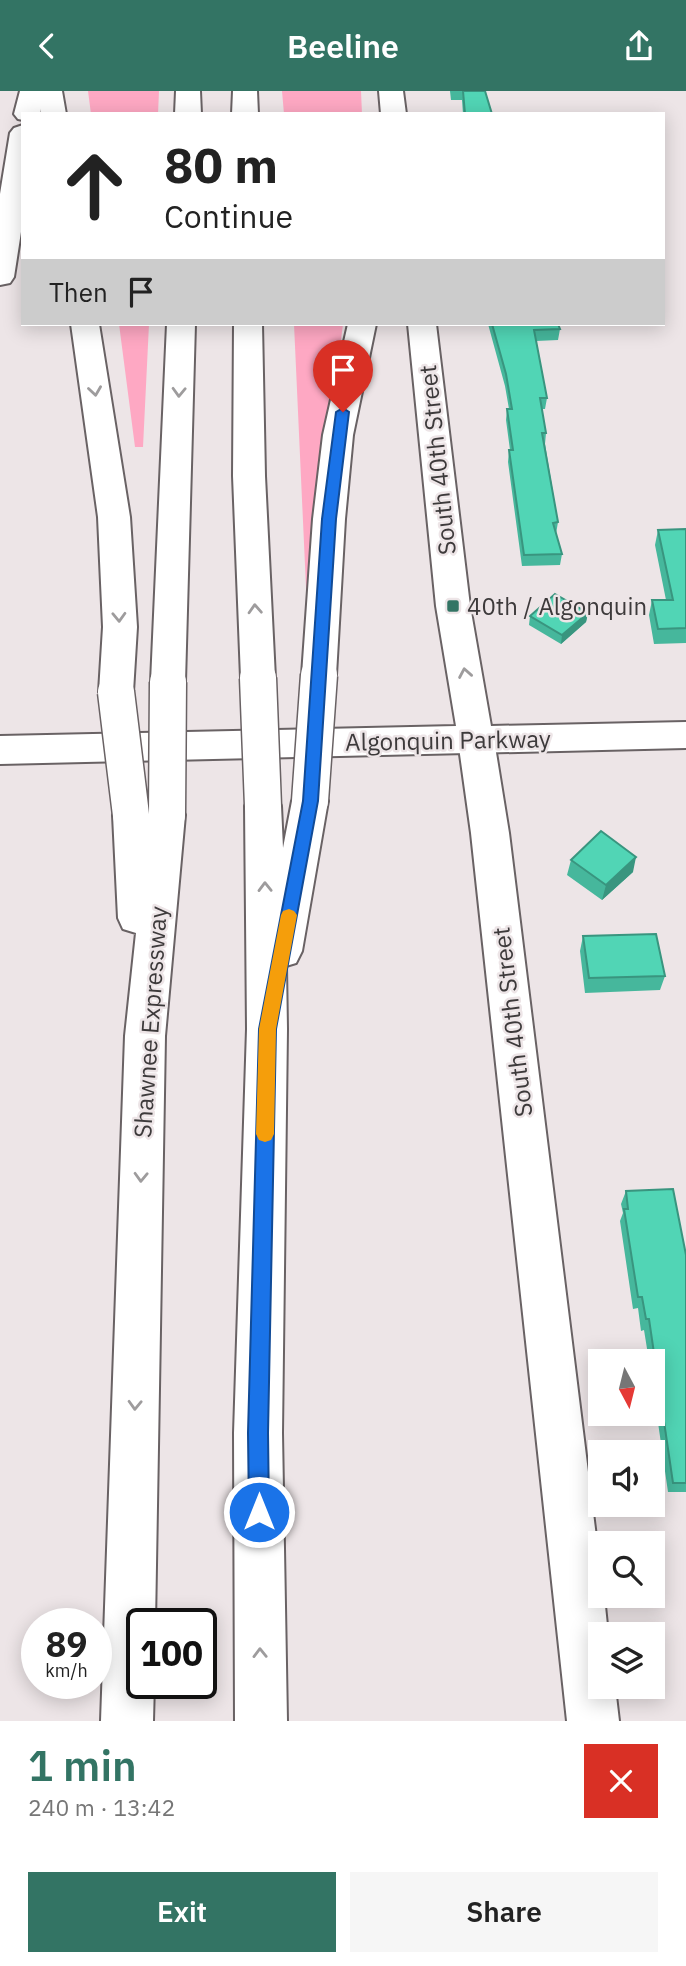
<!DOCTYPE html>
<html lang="en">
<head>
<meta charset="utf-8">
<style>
	:root { --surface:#fff; --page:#f6f6f6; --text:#222; --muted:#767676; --accent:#337464 }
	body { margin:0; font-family:"IBM Plex Sans",sans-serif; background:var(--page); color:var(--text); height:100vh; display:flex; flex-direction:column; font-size:26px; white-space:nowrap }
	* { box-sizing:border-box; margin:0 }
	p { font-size:23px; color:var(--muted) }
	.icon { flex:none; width:38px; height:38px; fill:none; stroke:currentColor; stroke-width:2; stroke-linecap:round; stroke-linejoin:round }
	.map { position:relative; height:1630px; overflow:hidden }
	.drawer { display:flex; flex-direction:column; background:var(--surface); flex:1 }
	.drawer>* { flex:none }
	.hud { position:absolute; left:21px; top:21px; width:644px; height:214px; border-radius:0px; box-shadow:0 4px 18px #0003; background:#fff; color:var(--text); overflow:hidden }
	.needle { width:46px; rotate:173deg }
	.controls { position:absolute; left:588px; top:1258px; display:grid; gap:14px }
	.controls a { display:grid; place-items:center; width:77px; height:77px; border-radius:0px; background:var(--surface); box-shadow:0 4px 18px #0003; font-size:35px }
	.speed { position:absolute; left:21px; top:1517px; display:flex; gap:14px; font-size:35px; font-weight:700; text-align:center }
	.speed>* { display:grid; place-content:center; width:91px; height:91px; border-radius:50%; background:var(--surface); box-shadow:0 4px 18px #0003; line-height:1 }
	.speed small { font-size:18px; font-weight:400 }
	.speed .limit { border:4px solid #111; border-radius:10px; background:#fff; color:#111 }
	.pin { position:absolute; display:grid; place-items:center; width:60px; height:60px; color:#fff; margin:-72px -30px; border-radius:50% 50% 50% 0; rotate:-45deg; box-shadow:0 0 7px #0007 }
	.pin .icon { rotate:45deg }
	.me { position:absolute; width:77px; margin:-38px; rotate:0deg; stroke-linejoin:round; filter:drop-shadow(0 0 5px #0008) }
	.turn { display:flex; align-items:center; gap:24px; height:147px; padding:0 28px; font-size:32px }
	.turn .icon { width:91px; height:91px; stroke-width:2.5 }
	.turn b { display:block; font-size:49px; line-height:60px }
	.then { display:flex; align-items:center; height:66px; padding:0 28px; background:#0003; gap:14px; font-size:26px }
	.round { display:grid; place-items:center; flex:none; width:74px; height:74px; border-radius:0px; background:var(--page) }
	.headline { display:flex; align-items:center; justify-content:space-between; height:119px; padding:0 28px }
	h1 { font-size:42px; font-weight:600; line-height:52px; color:var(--accent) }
	.action { display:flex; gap:14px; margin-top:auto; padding:14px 28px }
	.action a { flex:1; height:80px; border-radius:0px; background:var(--accent); color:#fff; font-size:28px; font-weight:600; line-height:80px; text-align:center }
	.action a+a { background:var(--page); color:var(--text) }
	header { display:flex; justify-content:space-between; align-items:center; height:91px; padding:0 28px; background:var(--accent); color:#fff; font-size:32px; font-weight:600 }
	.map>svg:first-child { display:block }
	.green { fill:#fea8c3 }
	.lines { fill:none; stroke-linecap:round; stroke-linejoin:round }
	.street-casing { stroke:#696264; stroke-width:4 }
	.secondary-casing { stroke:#696264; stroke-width:4 }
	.highway-casing { stroke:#696264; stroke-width:4 }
	.street { fill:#fff; fill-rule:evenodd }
	.secondary { fill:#fff; fill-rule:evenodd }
	.highway { fill:#fff; fill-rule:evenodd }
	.highway-bridge-casing { stroke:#696264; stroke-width:39; stroke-linecap:butt }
	.highway-bridge { stroke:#fff; stroke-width:36 }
	.wall { fill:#46b79c }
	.shaded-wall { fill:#39957f }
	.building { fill:#51d5b5; stroke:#39957f; stroke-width:2 }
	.oneway { stroke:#9e9c9d }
	.route { fill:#1a73e8; stroke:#114b97; stroke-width:2 }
	.slow { fill:#f59e0b }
	.poi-dot { fill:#337464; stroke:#ede5e7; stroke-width:2.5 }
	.labels { text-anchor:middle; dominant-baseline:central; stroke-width:5; stroke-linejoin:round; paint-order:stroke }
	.street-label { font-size:24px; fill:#3d3a3b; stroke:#ede5e7 }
	.poi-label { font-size:24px; fill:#3d3a3b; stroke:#ede5e7; text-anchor:start }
</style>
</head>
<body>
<header><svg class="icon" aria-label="back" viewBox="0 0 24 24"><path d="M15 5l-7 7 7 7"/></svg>Beeline<svg class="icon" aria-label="share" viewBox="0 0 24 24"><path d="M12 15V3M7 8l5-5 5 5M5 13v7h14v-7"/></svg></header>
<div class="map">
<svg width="686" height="1630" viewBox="0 0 686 1630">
	<rect width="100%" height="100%" fill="#ede5e7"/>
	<!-- green -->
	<path class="green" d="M88,0H159L158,23H91Z
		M282,0H361L362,23H284Z
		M119,233H149L143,356H135Z
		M294,233H343L307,518Z"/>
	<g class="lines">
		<!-- street casing -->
		<g class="street-casing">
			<path id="street" d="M476,635L489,639L494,649L509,742L600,1478V1505H604L608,1544H600V1596H615L619,1630H567L471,742L458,649L463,639Z"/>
		</g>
		<!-- secondary casing -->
		<g class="secondary-casing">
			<path id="secondary" d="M20,0H44L40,23H23V29L18,28L14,23Z
				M379,0H403L406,23H381Z
				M23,34V128L14,186L10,192L0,194V103L10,42L14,37Z
				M408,233H436L470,515L491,635L686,631V657L0,673V645L456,635L436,515Z"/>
		</g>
		<!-- highway casing -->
		<g class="highway-casing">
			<path id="highway" d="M38,0H62L66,23H41Z
				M176,0H200L201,23H175Z
				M233,0H257L258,23H232Z
				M71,233H99L130,426L137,536L133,601L128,610L116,614L104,610L99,601L103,536L98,426Z
				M167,233H195L185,591L180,600L168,604L156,600L151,591Z
				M234,233H262L265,385L275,587L270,596L258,600L246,596L241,587L233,385Z
				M348,233H376L353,344L345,428L336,584L331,593L319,597L307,593L302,584L313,428L323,344Z
				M310,696L323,700L328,710L302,860L296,872L286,875L287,938L282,1342L287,1630H235L234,1342L247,938L245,715L250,705L263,701L276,705L281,715L283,757L292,710L297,700Z
				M131,709L144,714L149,723L154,714L167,709L180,714L185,724L165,945L155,1533H142V1592H154L153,1630H101L125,945L136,842L123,838L118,827L113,724L118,714Z"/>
		</g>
		<!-- street -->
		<use href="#street" class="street"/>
		<!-- secondary -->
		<use href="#secondary" class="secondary"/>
		<!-- highway -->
		<use href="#highway" class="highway"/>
		<!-- highway-bridge casing -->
		<g class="highway-bridge-casing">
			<path id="highway-bridge" d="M258,587L263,715
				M116,601L131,724
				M310,710L319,584
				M167,724L168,591"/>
		</g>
		<!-- highway-bridge -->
		<use href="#highway-bridge" class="highway-bridge"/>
	</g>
	<!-- wall -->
	<path class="wall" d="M450,0H485L492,23H463L462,9H451Z
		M488,233H558L560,238L558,249L536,250L547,307L545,318H542L546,342L545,353L558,431L556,443L562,463L560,474L522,475L508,371L509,359H510L506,329L507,318H509L505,295Z
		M686,438V552L654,553L649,524L652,509H666L655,454L658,439Z
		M588,522L586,531L561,553L529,534L530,525Z
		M571,769L633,781L602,809L567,784Z
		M583,845L665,885L660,899L585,902L580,860Z
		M626,1100L686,1164V1401H668L653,1297V1270H649L644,1239L641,1240L638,1217L633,1218L620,1130L623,1122L621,1113Z"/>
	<!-- shaded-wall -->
	<path class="shaded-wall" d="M588,522L586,531L561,553L562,544Z
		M636,766L633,781L602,809L606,794Z"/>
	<!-- building -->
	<path class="building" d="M463,0H485L492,23H465Z
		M492,233H558L560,238L534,239L547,307H540L546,342H542L558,431L553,432L562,463L524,464L509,359H513L507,318H512L506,283Z
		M686,438V537L658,538L652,509H673L658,439Z
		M555,503L588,522L562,544L530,525Z
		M601,740L636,766L606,794L571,769Z
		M656,843L665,885L589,887L583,845Z
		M673,1098L686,1164V1392H673L649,1228H646L642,1206H638L624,1118H628L626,1100Z"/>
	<!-- one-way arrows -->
	<defs><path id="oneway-chevron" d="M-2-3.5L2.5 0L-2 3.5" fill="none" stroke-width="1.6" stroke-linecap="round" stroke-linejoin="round" transform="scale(1.75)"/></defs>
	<g class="oneway">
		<use href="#oneway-chevron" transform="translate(95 300) rotate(82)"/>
		<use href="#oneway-chevron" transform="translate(179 301) rotate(92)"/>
		<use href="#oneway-chevron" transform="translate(255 518) rotate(-93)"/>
		<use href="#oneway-chevron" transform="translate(119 526) rotate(88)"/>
		<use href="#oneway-chevron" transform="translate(465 582) rotate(-100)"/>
		<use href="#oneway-chevron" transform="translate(265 796) rotate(-91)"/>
		<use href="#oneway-chevron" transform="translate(141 1086) rotate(92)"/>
		<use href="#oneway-chevron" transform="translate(135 1314) rotate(92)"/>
		<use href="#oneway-chevron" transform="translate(260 1562) rotate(-91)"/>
	</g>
	<!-- route -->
	<path class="route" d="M343,317L349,321L336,428L318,710L276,938L268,1342L269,1421L266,1428L259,1431L252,1428L249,1421L248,1342L259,938L303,710L322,428L336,321Z"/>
	<!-- slow -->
	<path class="slow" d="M289,818L294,820L297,824L276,938L274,1043L271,1049L265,1051L259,1049L256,1043L259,938L281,824L283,820Z"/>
	<!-- markers -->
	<rect class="poi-dot" x="446" y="508" width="14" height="14" rx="3.5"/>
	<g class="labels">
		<!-- street labels -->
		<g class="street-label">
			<text transform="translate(437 369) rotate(-96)">South 40th Street</text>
			<text transform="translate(448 649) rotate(-1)">Algonquin Parkway</text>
			<text transform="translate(150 931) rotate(-86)">Shawnee Expressway</text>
			<text transform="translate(512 931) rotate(-97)">South 40th Street</text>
		</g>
		<!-- poi labels -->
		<g class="poi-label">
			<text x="467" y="515">40th / Algonquin</text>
		</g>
	</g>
</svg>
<div class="controls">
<a><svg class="needle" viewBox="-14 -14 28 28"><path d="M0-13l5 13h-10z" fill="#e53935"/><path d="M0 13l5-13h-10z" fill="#767676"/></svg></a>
<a><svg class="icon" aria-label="sound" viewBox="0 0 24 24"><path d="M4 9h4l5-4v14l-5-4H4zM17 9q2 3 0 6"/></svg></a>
<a><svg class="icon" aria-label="search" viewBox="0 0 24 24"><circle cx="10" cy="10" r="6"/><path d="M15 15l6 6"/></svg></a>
<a><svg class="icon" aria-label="layers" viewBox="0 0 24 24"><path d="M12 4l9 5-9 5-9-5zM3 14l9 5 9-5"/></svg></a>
</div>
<div class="speed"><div>89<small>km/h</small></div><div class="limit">100</div></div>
<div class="pin" style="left:343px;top:321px;background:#d93025"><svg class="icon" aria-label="arrive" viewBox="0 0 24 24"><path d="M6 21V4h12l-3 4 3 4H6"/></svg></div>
<svg class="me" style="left:259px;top:1421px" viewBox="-20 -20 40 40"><circle r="17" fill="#1a73e8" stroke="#fff" stroke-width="3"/><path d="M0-11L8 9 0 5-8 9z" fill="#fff"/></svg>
<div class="hud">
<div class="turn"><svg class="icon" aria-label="ahead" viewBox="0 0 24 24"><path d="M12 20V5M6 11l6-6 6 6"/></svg><div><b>80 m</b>Continue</div></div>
<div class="then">Then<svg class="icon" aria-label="arrive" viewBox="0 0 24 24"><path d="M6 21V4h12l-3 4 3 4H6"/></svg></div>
</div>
</div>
<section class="drawer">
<div class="headline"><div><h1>1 min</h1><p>240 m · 13:42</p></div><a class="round" style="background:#d93025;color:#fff"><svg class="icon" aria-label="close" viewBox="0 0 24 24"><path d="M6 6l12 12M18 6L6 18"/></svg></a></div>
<div class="action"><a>Exit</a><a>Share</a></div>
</section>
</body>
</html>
